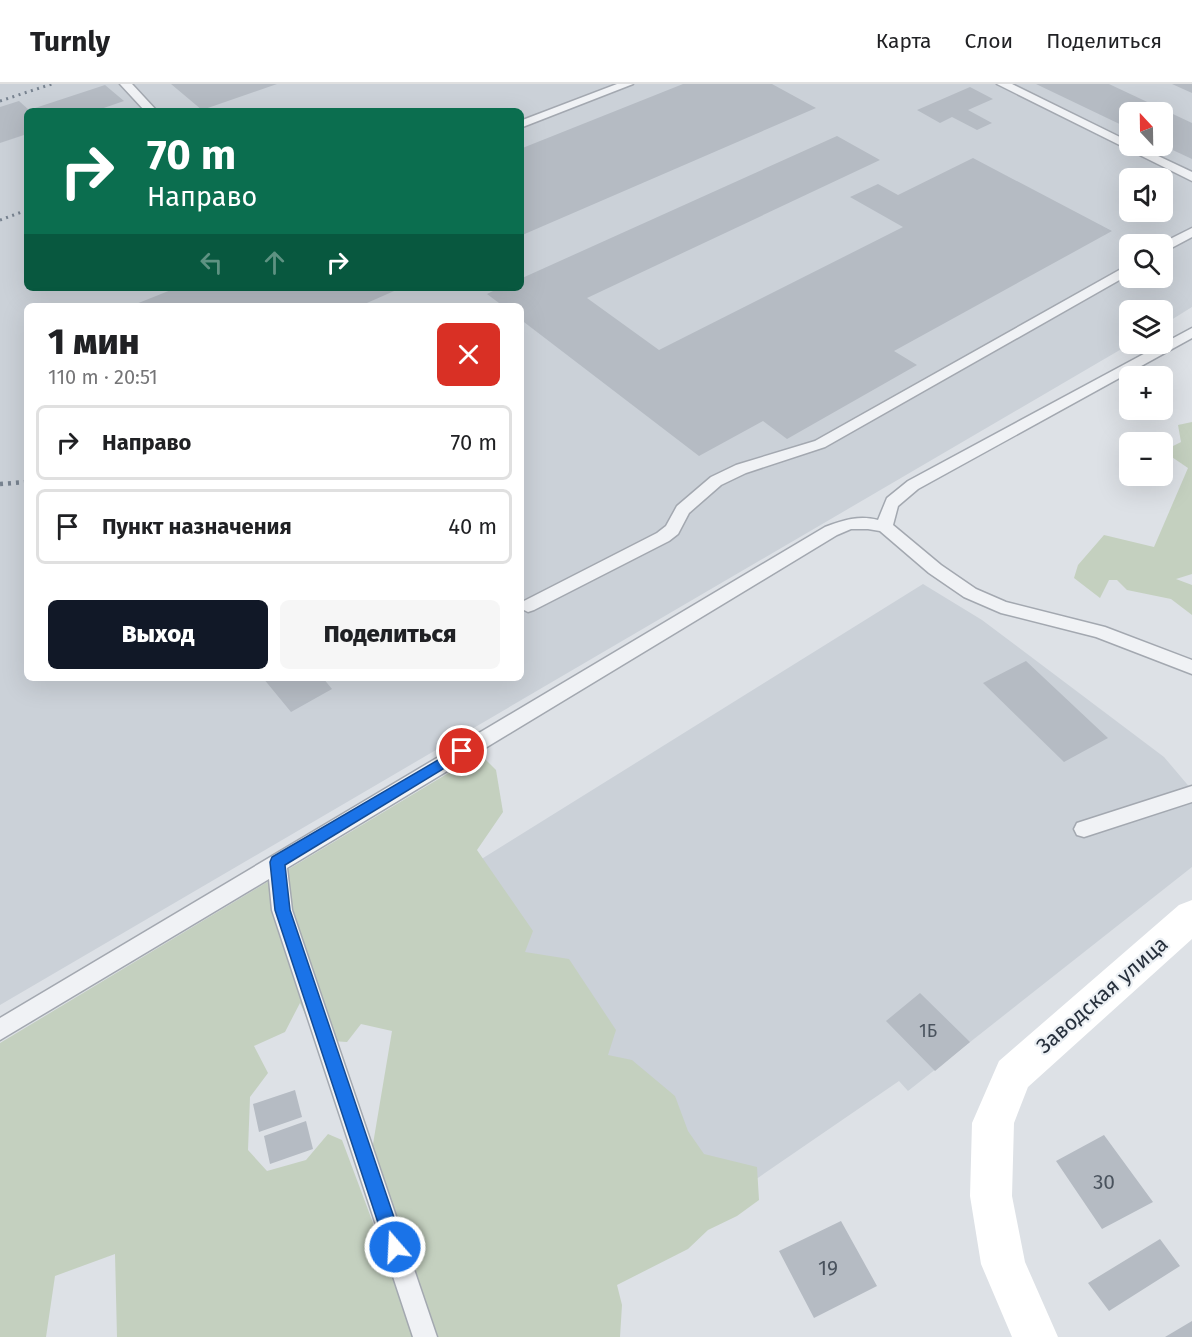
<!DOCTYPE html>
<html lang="ru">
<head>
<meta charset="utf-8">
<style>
	:root { --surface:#fff; --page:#f6f6f6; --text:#202124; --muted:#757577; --line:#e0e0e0; --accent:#111827 }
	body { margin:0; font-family:"Fira Sans",sans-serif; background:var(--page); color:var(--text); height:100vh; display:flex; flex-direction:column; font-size:22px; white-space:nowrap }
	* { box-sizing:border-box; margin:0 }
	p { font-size:20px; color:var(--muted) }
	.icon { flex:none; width:33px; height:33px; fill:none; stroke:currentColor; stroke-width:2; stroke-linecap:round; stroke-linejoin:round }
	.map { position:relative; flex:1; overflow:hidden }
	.side { position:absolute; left:24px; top:219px; width:500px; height:378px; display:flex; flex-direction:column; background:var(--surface); border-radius:9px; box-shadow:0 6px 24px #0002 }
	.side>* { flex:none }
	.guide { position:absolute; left:24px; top:24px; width:500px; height:183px; border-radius:9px; box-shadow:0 6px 24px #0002; background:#0b6e4f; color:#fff; overflow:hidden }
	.needle { width:39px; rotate:338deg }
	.fabs { position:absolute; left:1119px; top:18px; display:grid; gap:12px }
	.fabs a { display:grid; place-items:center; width:54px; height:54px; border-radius:9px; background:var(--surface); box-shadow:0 6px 24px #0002; font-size:30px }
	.pin { position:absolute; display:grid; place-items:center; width:51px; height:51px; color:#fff; margin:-26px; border:3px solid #fff; border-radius:50%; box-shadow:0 2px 6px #0007 }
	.me { position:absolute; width:66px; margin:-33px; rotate:341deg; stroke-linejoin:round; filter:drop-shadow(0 0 4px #0008) }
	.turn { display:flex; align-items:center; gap:21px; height:126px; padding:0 24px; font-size:27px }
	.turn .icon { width:78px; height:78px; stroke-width:2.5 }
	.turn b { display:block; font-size:42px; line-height:51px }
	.lanes { display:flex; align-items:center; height:57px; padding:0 24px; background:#0003; justify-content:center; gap:30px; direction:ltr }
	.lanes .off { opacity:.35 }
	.round { display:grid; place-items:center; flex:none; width:63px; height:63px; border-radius:9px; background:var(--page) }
	.overview { display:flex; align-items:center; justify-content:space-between; height:102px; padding:0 24px }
	h1 { font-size:36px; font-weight:800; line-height:45px }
	.primary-button { display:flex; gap:12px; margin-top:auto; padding:12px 24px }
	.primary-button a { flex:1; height:69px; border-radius:9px; background:var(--accent); color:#fff; font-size:24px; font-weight:800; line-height:69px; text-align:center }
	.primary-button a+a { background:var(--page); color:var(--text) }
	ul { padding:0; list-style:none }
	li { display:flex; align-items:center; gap:18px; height:75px; margin:0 12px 9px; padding:0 12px; border:3px solid var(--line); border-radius:9px }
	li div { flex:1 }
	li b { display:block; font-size:22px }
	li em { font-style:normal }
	header { display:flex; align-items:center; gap:36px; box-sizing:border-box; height:84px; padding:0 30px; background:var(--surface); border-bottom:2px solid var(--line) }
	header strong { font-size:28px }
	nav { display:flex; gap:33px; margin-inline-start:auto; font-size:21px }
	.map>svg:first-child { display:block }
	.built { fill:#cbd1d8; fill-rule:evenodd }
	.green { fill:#c4d0bf; fill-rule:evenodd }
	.building { fill:#b5bbc3 }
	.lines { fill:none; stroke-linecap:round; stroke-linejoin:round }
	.lane-casing { stroke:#a3a8b0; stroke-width:3 }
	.lane { fill:#f0f2f5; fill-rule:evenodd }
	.secondary { fill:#fff; fill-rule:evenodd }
	.rail-far1 { stroke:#77828f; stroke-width:3; stroke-dasharray:2 4.5; stroke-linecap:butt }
	.rail { stroke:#77828f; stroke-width:4.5; stroke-dasharray:3 5; stroke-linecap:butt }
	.route { fill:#1a73e8; stroke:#114b97; stroke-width:1.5 }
	.labels { text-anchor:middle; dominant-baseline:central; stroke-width:4.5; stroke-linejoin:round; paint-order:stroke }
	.number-label { font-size:18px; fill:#4a535e }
	.street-label { font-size:21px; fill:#27303c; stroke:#ecf0f4 }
	.near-number-label { font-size:21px; fill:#4a535e }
</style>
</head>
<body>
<header>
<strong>Turnly</strong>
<nav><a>Карта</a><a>Слои</a><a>Поделиться</a></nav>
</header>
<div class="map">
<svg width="1192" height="1253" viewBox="0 0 1192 1253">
	<rect width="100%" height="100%" fill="#dde1e6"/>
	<!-- built -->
	<path class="built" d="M0,0H1192V223L1163,241L1162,226H1130V260L0,921ZM27,27H520V204H27ZM1130,28H1162V62H1130ZM1130,94H1162V128H1130ZM1130,160H1162V194H1130ZM27,222H520V594H27Z
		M923,500L982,536L1164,673L1192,706V783L908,1007L899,997L593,1207L419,814Z"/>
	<!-- green -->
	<path class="green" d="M1192,338V490L1176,495L1192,501V531L1171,515L1127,506L1117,496H1109L1100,514L1074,494L1078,481L1104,451L1154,463L1188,384L1163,367L1181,358L1178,341Z
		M480,670L496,686L503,728L477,766L533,847L525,868L569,875L616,946L608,971L632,976L675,1012L688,1047L704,1070L757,1083L759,1116L737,1132L708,1146L688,1165L617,1201L622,1221L620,1253H117L115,1170L55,1192L46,1253H0V959ZM300,919L317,956L347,958L361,940L392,947L373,1060L379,1155L342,1056L328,1050L306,1076L267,1087L248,1066L250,1013L268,989L254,962L285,948Z"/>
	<!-- building -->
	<path class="building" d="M171,0H277L202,26Z
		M683,0H772L816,24L520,152V65Z
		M1036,0H1109L1192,39V75L1162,61V28H1130V45Z
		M1172,0H1192V9Z
		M105,1L124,17L95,27H27V50L0,59V23L19,17L29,26Z
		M970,3L993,15L968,26L992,39L977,46L952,33L940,39L917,26Z
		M837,52L880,76L587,214L659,266L903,143L850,113L878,100L898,111L973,74L1112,147L894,267L917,281L787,355L763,337L699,372L520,235V222H503L487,210L499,204H520V195Z
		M176,204H401L360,222H131Z
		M1026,577L1108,654L1064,678L983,599Z
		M263,594H323L332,605L291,628Z
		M920,909L970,958L935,987L886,937Z
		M295,1006L302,1033L259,1048L253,1020Z
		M306,1037L313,1065L270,1080L264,1052Z
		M1104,1051L1153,1118L1102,1145L1056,1077Z
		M841,1137L877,1202L814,1234L779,1167Z
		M1160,1155L1180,1182L1109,1227L1088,1199Z
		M1192,1237V1253H1165Z"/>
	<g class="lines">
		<!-- lane casing -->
		<g class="lane-casing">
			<path id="lane" d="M120,0H132L157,27H145Z
				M617,0H633L520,44V37Z
				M997,0H1012L1130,58V62H1137L1192,88V97Z
				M1192,144V153L1162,169V160H1160Z
				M1130,180V190L825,363L746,389L721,401L689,429L678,450L669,457L534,526L528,528L520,524L522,518L657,449L666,442L677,422L711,393L736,381L815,357Z
				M1192,244V254L918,405L898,422L893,441L941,481L976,505L1006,518L1105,543L1192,576V590L1096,553L1001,529L964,513L929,489L880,447L868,445H851L837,451L287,784L292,826L437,1253H413L272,826L269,795L0,956V934L825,443C843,436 859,431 878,436L887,414L908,397Z
				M1192,702V718L1084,753L1077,751L1074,745L1077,739Z"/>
		</g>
		<!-- lane -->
		<use href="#lane" class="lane"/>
		<!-- secondary -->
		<path class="secondary" d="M1192,816V855L1028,1003L1014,1039L1012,1112L1025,1178L1058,1253H1012L981,1180L970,1112L972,1039L999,977L1179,821Z"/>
		<!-- rail-far1 -->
		<path class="rail-far1" d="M0,17L52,0
			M0,136L27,126"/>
		<!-- rail -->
		<path class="rail" d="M0,400L27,398"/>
	</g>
	<!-- route -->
	<path class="route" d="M462,662L466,663L469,667L466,671L285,781L290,826L404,1163L401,1169L395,1172L388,1169L386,1163L275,826L270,778L272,773Z"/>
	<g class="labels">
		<!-- number labels -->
		<g class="number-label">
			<text x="928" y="947">1Б</text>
		</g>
		<!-- street labels -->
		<g class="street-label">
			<text transform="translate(1102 911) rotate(-41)">Заводская улица</text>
		</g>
		<!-- near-number labels -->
		<g class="near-number-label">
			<text x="1104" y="1098">30</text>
			<text x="828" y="1184">19</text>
		</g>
	</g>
</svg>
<div class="fabs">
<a><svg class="needle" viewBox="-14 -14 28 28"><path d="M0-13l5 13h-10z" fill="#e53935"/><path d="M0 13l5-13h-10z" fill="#757577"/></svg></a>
<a><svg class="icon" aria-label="sound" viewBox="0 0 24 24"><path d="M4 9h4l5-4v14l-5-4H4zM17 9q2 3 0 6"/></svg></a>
<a><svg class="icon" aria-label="search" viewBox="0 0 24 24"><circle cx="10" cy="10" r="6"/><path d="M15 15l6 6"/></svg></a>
<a><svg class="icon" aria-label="layers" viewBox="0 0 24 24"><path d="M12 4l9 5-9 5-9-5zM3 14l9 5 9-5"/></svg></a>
<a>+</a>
<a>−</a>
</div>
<div class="pin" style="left:462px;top:667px;background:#d93025"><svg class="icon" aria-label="arrive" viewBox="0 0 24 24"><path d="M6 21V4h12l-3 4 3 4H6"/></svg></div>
<svg class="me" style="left:395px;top:1163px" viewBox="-20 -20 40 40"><circle r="17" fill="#1a73e8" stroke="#fff" stroke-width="3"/><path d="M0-11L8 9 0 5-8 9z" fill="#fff"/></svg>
<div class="guide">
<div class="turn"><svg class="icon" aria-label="right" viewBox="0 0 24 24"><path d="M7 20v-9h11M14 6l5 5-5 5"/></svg><div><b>70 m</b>Направо</div></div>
<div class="lanes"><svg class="icon off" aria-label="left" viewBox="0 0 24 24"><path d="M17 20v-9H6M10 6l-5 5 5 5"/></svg><svg class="icon off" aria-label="ahead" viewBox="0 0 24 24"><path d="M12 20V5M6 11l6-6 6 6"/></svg><svg class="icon" aria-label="right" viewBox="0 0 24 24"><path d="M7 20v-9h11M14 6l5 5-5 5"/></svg></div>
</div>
<section class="side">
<div class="overview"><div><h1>1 мин</h1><p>110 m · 20:51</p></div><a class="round" style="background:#d93025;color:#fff"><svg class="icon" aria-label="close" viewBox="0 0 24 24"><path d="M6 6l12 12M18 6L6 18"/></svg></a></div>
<ul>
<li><svg class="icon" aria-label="right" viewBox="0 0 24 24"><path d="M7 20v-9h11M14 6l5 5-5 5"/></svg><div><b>Направо</b></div><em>70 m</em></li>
<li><svg class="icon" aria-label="arrive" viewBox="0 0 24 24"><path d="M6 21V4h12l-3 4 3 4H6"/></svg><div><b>Пункт назначения</b></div><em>40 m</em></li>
</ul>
<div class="primary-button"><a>Выход</a><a>Поделиться</a></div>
</section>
</div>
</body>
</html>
